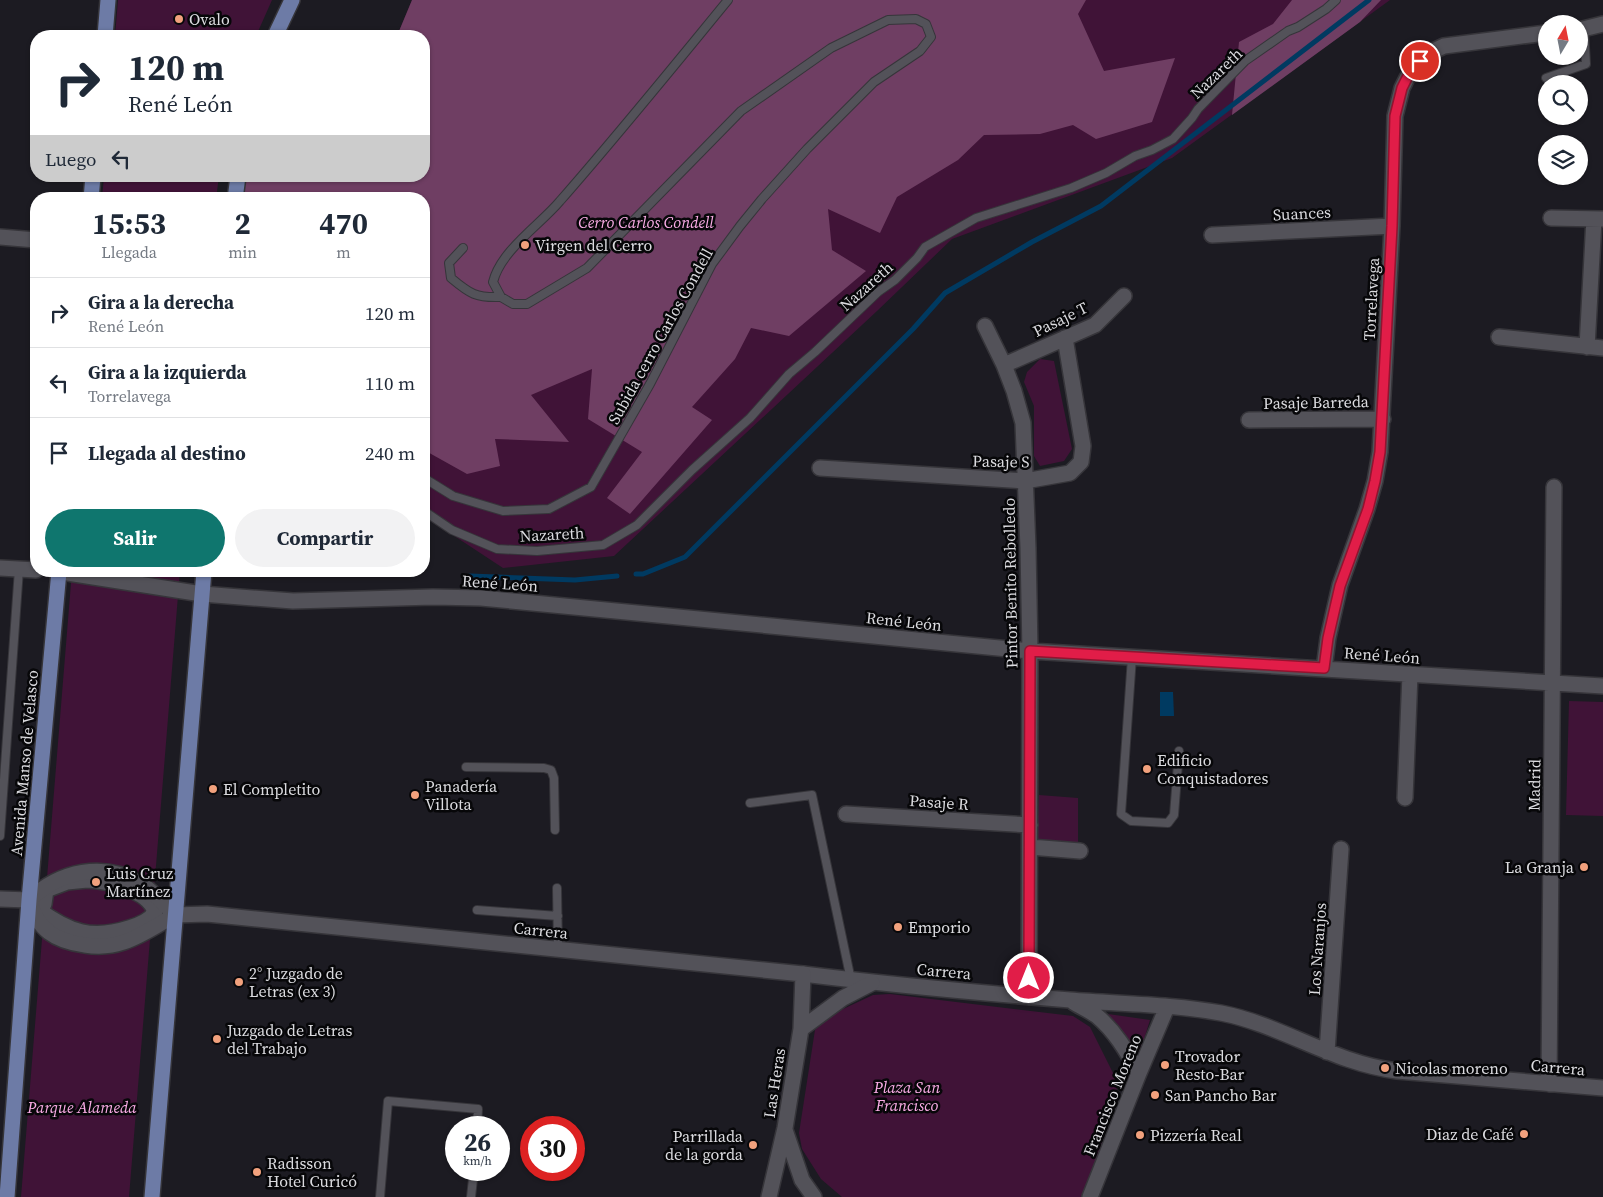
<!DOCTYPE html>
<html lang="es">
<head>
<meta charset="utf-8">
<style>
	:root { --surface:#fff; --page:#f2f2f3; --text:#1f2937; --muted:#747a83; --line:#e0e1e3; --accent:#0f766e }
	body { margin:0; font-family:"Source Serif 4",serif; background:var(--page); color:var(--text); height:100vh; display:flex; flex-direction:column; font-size:19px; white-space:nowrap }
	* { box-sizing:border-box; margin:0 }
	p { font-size:16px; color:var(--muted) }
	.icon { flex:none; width:28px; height:28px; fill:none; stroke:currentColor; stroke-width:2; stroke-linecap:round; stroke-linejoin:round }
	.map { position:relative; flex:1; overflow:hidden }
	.side { position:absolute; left:30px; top:192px; width:400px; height:385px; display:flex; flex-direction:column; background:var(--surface); border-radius:20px; box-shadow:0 1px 4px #0004 }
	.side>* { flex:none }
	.guide { position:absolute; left:30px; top:30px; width:400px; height:152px; border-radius:20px; box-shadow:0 1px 4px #0004; background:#fff; color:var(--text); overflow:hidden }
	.needle { width:32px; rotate:10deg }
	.controls { position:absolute; left:1538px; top:15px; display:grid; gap:10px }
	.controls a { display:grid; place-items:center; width:50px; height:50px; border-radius:50%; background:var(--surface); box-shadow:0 1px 4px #0004; font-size:25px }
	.speed { position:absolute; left:445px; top:1116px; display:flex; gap:10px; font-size:25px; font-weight:700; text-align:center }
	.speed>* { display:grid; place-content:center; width:65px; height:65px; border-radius:50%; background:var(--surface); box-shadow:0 1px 4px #0004; line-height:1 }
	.speed small { font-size:12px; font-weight:400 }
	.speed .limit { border:8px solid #d22; background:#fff; color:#111 }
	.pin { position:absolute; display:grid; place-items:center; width:42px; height:42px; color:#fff; margin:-21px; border:2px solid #fff; border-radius:50%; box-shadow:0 1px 5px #0007 }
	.me { position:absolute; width:55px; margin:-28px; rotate:0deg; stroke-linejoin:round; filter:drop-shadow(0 0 4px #0008) }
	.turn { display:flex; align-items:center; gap:18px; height:105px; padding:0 15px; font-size:22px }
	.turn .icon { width:65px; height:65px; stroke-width:2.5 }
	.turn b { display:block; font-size:35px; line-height:42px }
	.then { display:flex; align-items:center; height:48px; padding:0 15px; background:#0003; gap:10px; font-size:19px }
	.eta { display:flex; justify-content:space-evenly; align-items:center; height:85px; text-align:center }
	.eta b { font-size:30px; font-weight:700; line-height:35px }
	.action { display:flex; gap:10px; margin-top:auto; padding:10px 15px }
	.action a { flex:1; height:58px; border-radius:30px; background:var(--accent); color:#fff; font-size:20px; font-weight:700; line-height:58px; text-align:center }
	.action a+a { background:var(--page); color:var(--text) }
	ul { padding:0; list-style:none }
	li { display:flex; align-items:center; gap:15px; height:70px; padding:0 15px; border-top:1px solid var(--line) }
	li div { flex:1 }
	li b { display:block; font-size:19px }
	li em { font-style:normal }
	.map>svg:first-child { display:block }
	.green { fill:#401337 }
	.forest { fill:#6f3e63 }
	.water { fill:#003a61 }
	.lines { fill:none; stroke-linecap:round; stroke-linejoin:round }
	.stream { stroke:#003a61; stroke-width:5 }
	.lane-casing { stroke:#36353a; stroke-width:10 }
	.street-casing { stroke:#36353a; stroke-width:18 }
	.secondary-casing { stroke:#36353a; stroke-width:18 }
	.primary-casing { stroke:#36353a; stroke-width:18 }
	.lane { stroke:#535259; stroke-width:8 }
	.street { stroke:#535259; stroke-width:15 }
	.secondary { stroke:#535259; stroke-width:15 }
	.primary { stroke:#6d7ba6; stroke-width:15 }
	.route-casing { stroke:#92132f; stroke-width:12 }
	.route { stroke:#e11d48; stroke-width:9 }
	.poi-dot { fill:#f1a17d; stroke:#070709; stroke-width:2 }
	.labels { text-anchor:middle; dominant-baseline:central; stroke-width:5; stroke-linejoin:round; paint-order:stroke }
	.poi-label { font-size:16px; fill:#dbdbdf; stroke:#070709; text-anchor:start }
	.street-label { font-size:16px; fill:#dbdbdf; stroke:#070709 }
	.park-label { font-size:16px; font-style:italic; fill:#faace6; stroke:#070709 }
</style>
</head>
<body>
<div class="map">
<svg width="1603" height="1197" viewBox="0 0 1603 1197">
	<rect width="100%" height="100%" fill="#1c1b22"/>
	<!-- green -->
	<path class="green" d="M118,0H272L256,36H115Z
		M412,0H1390L1172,158L952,239L877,311L614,556L503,568L424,516V199L241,193L245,176H424V36H397Z
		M104,176H219L216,199H102Z
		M1040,359L1054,361L1072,449L1064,461L1040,466L1034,456V406L1024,382L1027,372Z
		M72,571H180L129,1197H21Z
		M1569,701L1603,702V816L1566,815Z
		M1039,795L1078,798V843L1037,840Z
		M890,994L1073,1016L1090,1027L1115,1077L1117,1091L1114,1108L1083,1197H842L821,1179L802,1149L799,1133L815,1030L828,1016L873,995Z
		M1108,1014L1150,1020L1138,1059Z"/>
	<!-- forest -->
	<path class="forest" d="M412,0H1086L1078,14L1104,71L1175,58L1152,122L1096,139L1073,125L1040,134L984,135L958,160L897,197L880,233L828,209L832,250L866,271L789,336L751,328L735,359L692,407L712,420L630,514L607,498L642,452L588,419L592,369L531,395L569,442L495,439L500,466L467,474L424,450V199H241L245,176H424V36H397Z
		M1292,0H1381L1360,22L1232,115L1239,42L1273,24Z"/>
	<!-- water -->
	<path class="water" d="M1160,692H1173L1174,716H1160Z"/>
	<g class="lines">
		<!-- stream -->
		<path class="stream" d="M636,574H643L685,557L913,329L945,293L1032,242L1101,206L1369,0
			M470,576L575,580L617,576"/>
		<!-- lane casing -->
		<g class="lane-casing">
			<path id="lane" d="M1546,78L1586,64L1584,29
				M463,248L449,263L451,278C470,294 476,298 501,297
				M424,478L453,496L503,511L549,509L591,487L650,384L712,264L740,226L762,199L807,149L874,82L920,51L931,37L926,24L916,19L888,20L831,48L741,111L587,268L527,304H513L501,297L493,282C501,250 540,225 560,201C618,135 673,67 728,0
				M424,511L452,530L497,549L537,551L603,545L637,525L692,470L750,418L789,374L815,352L878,292L895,280L917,258L925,247L976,218L1071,188L1106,173L1135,156L1152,150L1173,139L1192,118L1198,109L1245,61L1288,31L1298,27L1326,9L1336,0
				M1132,657L1121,814L1131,821L1168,823L1174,815L1179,751
				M466,767L544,768L551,770L554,778L555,830
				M750,803L812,795L851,980
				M0,836L19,569
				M557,888L558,949
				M477,910L558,916
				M380,1197L388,1101L478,1109L477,1128
				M471,1197L474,1170"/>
		</g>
		<!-- street casing -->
		<g class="street-casing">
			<path id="street" d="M1579,30L1603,24
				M1551,218L1602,219
				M1212,235L1392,226
				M0,237L36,240
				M985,326L1004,365L1014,391L1023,423L1028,548L1030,651L1029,997
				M1499,337L1603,348
				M1587,347L1594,219
				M1004,365L1095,325L1124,296
				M1249,420L1383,419
				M820,468L1025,481L1070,473L1081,462L1083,446L1065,338
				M202,594L293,601L433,597L481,598L1030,651L1603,686
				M1324,669L1328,638L1340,585L1367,509L1375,481L1380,452L1392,226L1395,116L1402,88L1407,78L1419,61L1427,54L1444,46L1546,33
				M1405,798L1410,674
				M846,814L1030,825
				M1030,847L1080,851
				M87,880C107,881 149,890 155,912C150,921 139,925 129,928C92,940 69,932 39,910L44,904L46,890L67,882Z
				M803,974C892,985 981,993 1070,1000C1120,1004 1172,1004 1221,1013C1282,1025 1333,1063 1397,1071L1603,1088
				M1073,1002C1081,1007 1090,1011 1097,1016C1116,1032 1127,1052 1139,1073
				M1327,1052L1341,849
				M1549,1084L1554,487
				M1090,1197L1139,1073L1167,1007"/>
		</g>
		<!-- secondary casing -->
		<g class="secondary-casing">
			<path id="secondary" d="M0,568L36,570
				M55,571L202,594
				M0,899L29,900
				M29,900C60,871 103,861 141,884C154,892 164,904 175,915L207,914L803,974L801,1029L785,1128L769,1197
				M29,900C38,930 55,941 85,945C97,947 112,946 124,942C142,936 159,924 175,915
				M801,1029L843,998L872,983
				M785,1130L802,1180L814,1197"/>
		</g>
		<!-- primary casing -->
		<g class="primary-casing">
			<path id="primary" d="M105,36L108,0
				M275,36L292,0
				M91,199L93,176
				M235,199L238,176
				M7,1197L29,900L59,571
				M152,1197L204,571"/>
		</g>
		<!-- lane -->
		<use href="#lane" class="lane"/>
		<!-- street -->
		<use href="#street" class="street"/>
		<!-- secondary -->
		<use href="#secondary" class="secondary"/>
		<!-- primary -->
		<use href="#primary" class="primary"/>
	</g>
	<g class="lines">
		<!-- route casing -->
		<g class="route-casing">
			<path id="route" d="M1029,978L1030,651L1324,668L1328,638L1340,586L1368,509L1375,481L1380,452L1392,226L1395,116L1402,88L1407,78L1420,61"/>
		</g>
		<!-- route -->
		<use href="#route" class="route"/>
	</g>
	<!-- markers -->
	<g class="poi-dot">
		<circle cx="179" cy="19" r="5"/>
		<circle cx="525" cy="245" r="5"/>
		<circle cx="1147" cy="769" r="5"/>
		<circle cx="213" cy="789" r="5"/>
		<circle cx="415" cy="795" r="5"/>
		<circle cx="1584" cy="867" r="5"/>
		<circle cx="96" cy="882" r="5"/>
		<circle cx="898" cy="927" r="5"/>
		<circle cx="239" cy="982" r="5"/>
		<circle cx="217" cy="1039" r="5"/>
		<circle cx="1165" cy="1065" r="5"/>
		<circle cx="1385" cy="1068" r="5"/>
		<circle cx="1155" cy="1095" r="5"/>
		<circle cx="1524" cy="1134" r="5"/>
		<circle cx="1140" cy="1135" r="5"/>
		<circle cx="753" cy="1145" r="5"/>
		<circle cx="257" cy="1172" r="5"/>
	</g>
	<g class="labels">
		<!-- poi labels -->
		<g class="poi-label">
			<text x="189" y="19">Ovalo</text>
			<text x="535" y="245">Virgen del Cerro</text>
			<text x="1157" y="760">Edificio<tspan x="1157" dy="18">Conquistadores</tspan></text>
			<text x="425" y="786">Panadería<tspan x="425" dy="18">Villota</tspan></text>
			<text x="223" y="789">El Completito</text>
			<text x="1574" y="867" text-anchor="end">La Granja</text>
			<text x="106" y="873">Luis Cruz<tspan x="106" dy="18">Martínez</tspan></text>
			<text x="908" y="927">Emporio</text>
			<text x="249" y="973">2° Juzgado de<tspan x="249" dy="18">Letras (ex 3)</tspan></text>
			<text x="227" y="1030">Juzgado de Letras<tspan x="227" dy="18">del Trabajo</tspan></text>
			<text x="1175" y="1056">Trovador<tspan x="1175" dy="18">Resto-Bar</tspan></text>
			<text x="1395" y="1068">Nicolas moreno</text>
			<text x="1165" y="1095">San Pancho Bar</text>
			<text x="1514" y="1134" text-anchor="end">Diaz de Café</text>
			<text x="1150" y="1135">Pizzería Real</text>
			<text x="743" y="1136" text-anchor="end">Parrillada<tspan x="743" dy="18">de la gorda</tspan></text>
			<text x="267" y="1163">Radisson<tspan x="267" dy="18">Hotel Curicó</tspan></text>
		</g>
		<!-- street labels -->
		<g class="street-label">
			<text transform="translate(1216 73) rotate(-44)">Nazareth</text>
			<text transform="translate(1302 213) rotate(-3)">Suances</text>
			<text transform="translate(866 286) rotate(-42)">Nazareth</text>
			<text transform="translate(1371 299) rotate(-87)">Torrelavega</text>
			<text transform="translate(1060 319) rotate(-26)">Pasaje T</text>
			<text transform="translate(660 336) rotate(-61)">Subida cerro Carlos Condell</text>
			<text transform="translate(1316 402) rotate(-1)">Pasaje Barreda</text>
			<text transform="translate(1001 461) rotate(1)">Pasaje S</text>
			<text transform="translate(552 534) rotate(-3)">Nazareth</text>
			<text transform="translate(500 583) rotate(4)">René León</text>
			<text transform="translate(1010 583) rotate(-91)">Pintor Benito Rebolledo</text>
			<text transform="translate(904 621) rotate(6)">René León</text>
			<text transform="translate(1382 655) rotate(4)">René León</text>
			<text transform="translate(24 763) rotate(-85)">Avenida Manso de Velasco</text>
			<text transform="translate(1534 785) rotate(-89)">Madrid</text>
			<text transform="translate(939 802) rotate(4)">Pasaje R</text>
			<text transform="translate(541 930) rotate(6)">Carrera</text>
			<text transform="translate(1317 949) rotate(-86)">Los Naranjos</text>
			<text transform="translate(944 971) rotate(5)">Carrera</text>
			<text transform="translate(1558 1067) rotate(5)">Carrera</text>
			<text transform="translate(774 1083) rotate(-81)">Las Heras</text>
			<text transform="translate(1112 1095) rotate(-68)">Francisco Moreno</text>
		</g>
		<!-- park labels -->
		<g class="park-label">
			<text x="646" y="222">Cerro Carlos Condell</text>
			<text x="907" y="1087">Plaza San<tspan x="907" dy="18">Francisco</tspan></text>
			<text x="82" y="1107">Parque Alameda</text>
		</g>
	</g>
</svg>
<div class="controls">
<a><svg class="needle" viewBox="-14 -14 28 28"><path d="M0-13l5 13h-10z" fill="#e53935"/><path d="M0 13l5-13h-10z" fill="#747a83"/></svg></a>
<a><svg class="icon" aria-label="search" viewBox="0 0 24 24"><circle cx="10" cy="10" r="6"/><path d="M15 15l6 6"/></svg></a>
<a><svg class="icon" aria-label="layers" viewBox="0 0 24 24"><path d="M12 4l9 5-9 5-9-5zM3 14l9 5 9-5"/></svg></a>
</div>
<div class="speed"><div>26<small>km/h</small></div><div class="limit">30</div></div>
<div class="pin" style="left:1420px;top:61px;background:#d93025"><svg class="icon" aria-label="arrive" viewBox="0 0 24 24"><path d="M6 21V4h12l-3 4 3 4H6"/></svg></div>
<svg class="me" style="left:1029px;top:978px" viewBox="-20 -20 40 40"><circle r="17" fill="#e11d48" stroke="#fff" stroke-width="3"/><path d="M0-11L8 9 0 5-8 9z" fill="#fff"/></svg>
<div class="guide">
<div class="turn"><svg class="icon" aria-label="right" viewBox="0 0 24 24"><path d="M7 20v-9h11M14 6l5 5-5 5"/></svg><div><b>120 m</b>René León</div></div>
<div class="then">Luego<svg class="icon" aria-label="left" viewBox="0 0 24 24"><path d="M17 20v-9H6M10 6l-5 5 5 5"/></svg></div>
</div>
<section class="side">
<div class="eta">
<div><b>15:53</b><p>Llegada</p></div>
<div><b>2</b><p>min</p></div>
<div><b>470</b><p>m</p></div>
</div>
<ul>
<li><svg class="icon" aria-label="right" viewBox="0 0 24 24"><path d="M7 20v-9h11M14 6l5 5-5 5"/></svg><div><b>Gira a la derecha</b><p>René León</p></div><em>120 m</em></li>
<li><svg class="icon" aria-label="left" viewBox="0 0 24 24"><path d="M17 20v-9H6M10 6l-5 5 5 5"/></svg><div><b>Gira a la izquierda</b><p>Torrelavega</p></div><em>110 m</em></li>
<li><svg class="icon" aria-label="arrive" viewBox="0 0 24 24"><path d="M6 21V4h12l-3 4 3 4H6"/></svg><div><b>Llegada al destino</b></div><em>240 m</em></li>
</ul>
<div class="action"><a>Salir</a><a>Compartir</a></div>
</section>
</div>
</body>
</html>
